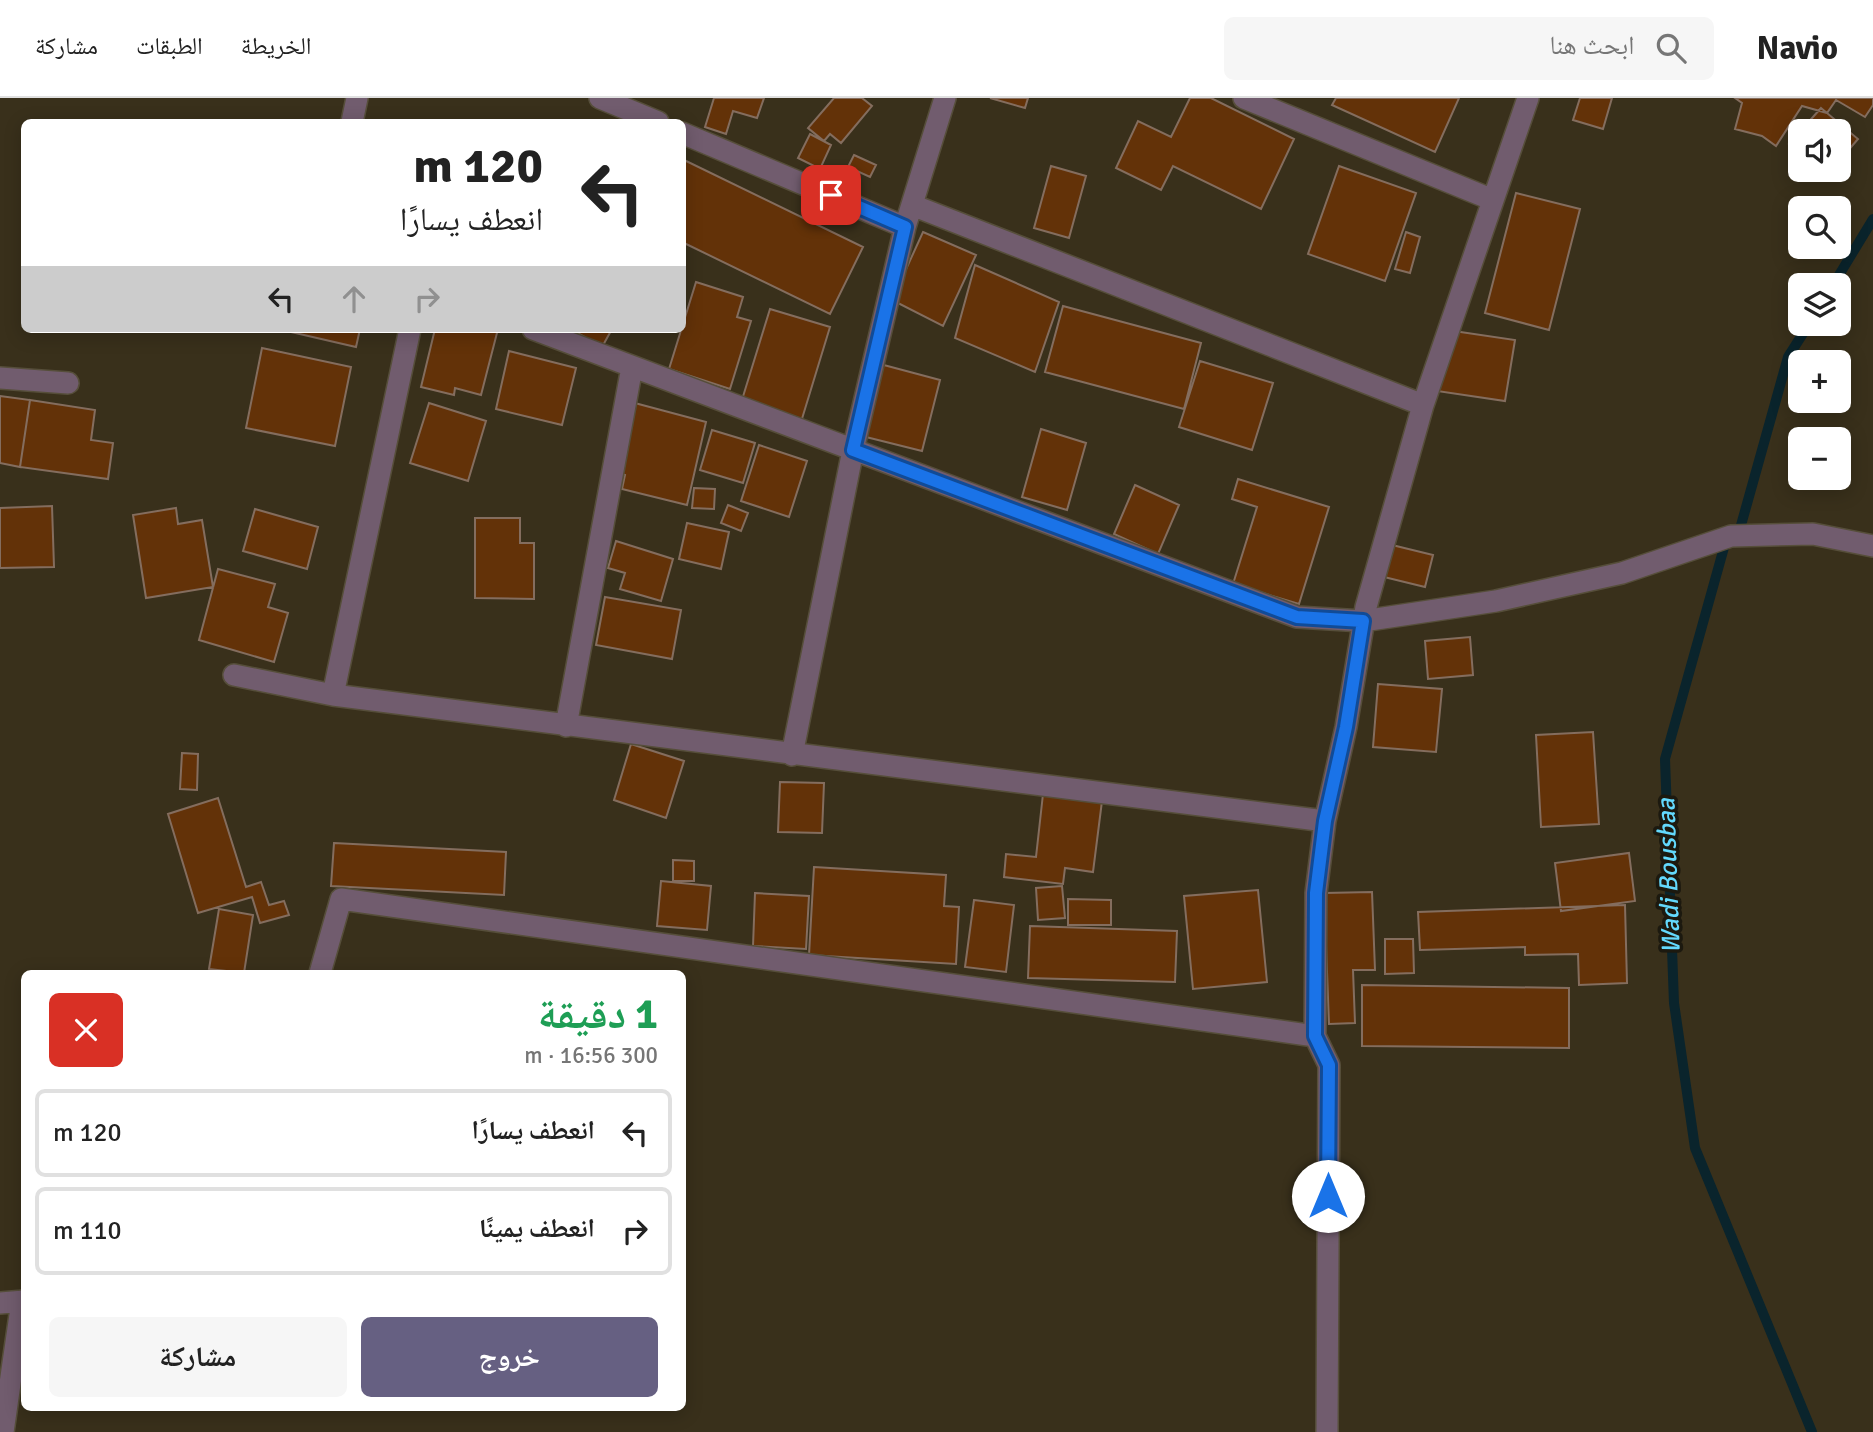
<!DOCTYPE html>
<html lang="ar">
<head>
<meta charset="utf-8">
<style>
	:root { --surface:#fff; --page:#f6f6f6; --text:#222; --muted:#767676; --line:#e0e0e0; --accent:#666082 }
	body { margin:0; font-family:Signika,"Noto Naskh Arabic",sans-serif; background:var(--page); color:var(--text); direction:rtl; height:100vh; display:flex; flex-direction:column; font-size:26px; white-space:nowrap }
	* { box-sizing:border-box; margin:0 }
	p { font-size:23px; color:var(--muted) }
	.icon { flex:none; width:38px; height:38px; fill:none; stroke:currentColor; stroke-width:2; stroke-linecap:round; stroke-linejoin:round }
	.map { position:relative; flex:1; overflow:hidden; direction:ltr }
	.panel { position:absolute; left:21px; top:872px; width:665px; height:441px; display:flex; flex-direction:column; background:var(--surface); border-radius:10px; box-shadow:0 4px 18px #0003; direction:rtl }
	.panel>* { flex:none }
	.guide { position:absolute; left:21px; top:21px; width:665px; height:214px; border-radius:10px; box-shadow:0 4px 18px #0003; direction:rtl; background:#fff; color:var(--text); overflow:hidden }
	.buttons { position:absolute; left:1788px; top:21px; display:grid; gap:14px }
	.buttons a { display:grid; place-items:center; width:63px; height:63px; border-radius:10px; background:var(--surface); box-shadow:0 4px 18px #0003; font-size:35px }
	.pin { position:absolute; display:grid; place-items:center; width:60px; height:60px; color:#fff; margin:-30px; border-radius:14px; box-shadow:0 4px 10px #0006 }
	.me { position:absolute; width:77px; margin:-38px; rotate:0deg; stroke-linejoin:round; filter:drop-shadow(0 0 5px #0008) }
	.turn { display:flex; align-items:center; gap:24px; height:147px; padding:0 28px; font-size:32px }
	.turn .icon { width:91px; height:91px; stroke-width:2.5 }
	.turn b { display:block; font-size:49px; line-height:60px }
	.lanes { display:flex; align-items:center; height:66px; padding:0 28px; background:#0003; justify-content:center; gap:35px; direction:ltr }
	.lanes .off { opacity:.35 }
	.round { display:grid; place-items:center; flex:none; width:74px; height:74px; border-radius:10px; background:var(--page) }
	.head { display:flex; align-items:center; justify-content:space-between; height:119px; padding:0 28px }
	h1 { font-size:42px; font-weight:700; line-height:52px; color:#1e9e55 }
	.cta { display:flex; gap:14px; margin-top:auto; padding:14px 28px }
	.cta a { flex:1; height:80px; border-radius:10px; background:var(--accent); color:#fff; font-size:28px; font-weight:700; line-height:80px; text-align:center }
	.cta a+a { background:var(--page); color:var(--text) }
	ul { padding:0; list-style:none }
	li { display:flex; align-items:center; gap:21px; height:88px; margin:0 14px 10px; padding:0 14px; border:4px solid var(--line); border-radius:10px }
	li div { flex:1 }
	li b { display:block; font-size:26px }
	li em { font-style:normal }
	header { display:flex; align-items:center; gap:42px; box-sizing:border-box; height:98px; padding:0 35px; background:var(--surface); border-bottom:2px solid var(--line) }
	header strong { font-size:33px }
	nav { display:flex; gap:38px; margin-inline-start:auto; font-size:24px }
	.search { width:490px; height:63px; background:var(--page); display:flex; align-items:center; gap:18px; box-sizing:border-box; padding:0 24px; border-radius:10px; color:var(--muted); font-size:26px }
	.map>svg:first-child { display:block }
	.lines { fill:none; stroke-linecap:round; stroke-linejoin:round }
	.stream { stroke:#0a242c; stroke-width:10 }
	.building { fill:#633208; stroke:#846d5e; stroke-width:2 }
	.minor-casing { stroke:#564e3a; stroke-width:24 }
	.minor { stroke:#715c6e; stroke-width:21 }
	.route-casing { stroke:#114b97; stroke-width:18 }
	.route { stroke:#1a73e8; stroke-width:12 }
	.labels { text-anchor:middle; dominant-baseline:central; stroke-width:7; stroke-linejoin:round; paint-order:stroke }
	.water-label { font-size:26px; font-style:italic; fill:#63d9fd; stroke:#1c190f }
</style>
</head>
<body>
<header>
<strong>Navio</strong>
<div class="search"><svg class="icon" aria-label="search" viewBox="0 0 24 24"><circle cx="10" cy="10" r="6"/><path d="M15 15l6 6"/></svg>ابحث هنا</div>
<nav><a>الخريطة</a><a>الطبقات</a><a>مشاركة</a></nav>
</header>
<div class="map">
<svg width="1873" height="1334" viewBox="0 0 1873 1334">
	<rect width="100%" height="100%" fill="#39301b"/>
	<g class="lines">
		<!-- stream -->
		<path class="stream" d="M1833,187L1873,121
			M1809,226L1788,259L1738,438L1725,446L1665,661L1674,905L1695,1050L1812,1334"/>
	</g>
	<!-- building -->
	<path class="building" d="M714,0H764L757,20L733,13L726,36L705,29Z
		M834,0H862L872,8L841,45L830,36L824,43L808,30Z
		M990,0H1028L1025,10Z
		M1190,0H1211L1294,41L1261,111L1173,68L1161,92L1116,70L1138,23L1171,39Z
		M1336,0H1459L1435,54L1332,7Z
		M1580,0H1612L1603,31L1573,22Z
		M1735,0H1873V7L1865,19L1836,2L1827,15L1802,8L1776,48L1762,38L1735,31L1742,5Z
		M1821,10L1858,41L1839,63V33H1801V56L1789,46Z
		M810,36L831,47L820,71L798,60Z
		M854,57L876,67L870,79L848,69Z
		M682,61L863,149L830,216L682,144Z
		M1051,68L1086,78L1069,140L1034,130Z
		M1339,68L1416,95L1385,183L1308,156Z
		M1516,95L1580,111L1549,232L1485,215Z
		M923,134L976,157L943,228L892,202Z
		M1406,134L1420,139L1410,175L1395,171Z
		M975,167L1059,204L1035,274L955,240Z
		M696,184L743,199L737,219L751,223L730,291L669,271Z
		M1063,208L1201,245L1184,311L1045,274Z
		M770,211L830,229L801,324L741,305Z
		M278,231H360L356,249Z
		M435,231H498L481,297L455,290L454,297L421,289Z
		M571,231H612L602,249Z
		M1447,232L1515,242L1505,303L1437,293Z
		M262,250L351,269L335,348L246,330Z
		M509,253L576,270L562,327L496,311Z
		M1200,263L1273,285L1252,352L1179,329Z
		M880,266L940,282L922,353L862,338Z
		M0,298L30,302L20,369L0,365Z
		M30,302L95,312L91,342L113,345L108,381L20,369Z
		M631,304L706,324L687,407L622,391L625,377L615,374Z
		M429,305L486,323L468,383L410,365Z
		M1041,331L1086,345L1067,412L1022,399Z
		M712,332L755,345L743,385L700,372Z
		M759,347L807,363L789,419L741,403Z
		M1238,381L1329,409L1299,506L1233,486L1257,409L1232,401Z
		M1135,387L1179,407L1158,456L1114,436Z
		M694,390L715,391L714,411L692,410Z
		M728,407L748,415L741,433L721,425Z
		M52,408L54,469L0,470V410Z
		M176,410L178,426L202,422L213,489L146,500L133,417Z
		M255,411L318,429L307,471L243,453Z
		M475,420H520V445H534V501L475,500Z
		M687,425L729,434L721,471L679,461Z
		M616,443L673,461L661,503L620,491L625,475L608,470Z
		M1388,446L1433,457L1425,489L1380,478Z
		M218,471L275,486L268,509L288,515L274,564L199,542Z
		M605,499L681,512L672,561L596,547Z
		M1470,539L1473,577L1428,581L1425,543Z
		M1378,586L1442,591L1436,654L1373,649Z
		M1593,634L1599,726L1541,729L1536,637Z
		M631,646L684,663L666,720L614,702Z
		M182,655L198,656L197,692L180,691Z
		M780,684L824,685L822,735L778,734Z
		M1043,696L1102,703L1093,774L1065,770L1063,786L1004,779L1006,756L1036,759Z
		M218,700L246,789L261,784L269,807L284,803L289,817L260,825L252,799L198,815L168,716Z
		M334,745L506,754L504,797L331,788Z
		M1629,755L1635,803L1561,813L1555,765Z
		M673,762L694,763V783H673Z
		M814,769L946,777L944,808L959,809L956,866L809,857Z
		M661,783L711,788L707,832L657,828Z
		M1062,788L1065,820L1038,822L1036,790Z
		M1258,792L1267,884L1193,891L1184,798Z
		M1372,794L1375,872H1353L1355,925L1329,926L1324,795Z
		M755,795L809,798L806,851L753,848Z
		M1068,801L1111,802V827H1068Z
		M974,802L1014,807L1006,874L965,869Z
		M1625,807L1627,885L1579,887L1578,856L1525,857V849L1420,852L1418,814Z
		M219,811L253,817L244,875L209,871Z
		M1030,828L1177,833L1175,884L1028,880Z
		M1385,841H1413L1414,875L1385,876Z
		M1362,887L1569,890V950L1362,948Z"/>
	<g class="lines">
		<!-- minor casing -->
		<g class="minor-casing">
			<path id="minor" d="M600,0L658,24
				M1244,0L1493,102
				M352,24L357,0
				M682,35L905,129
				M912,107L1423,307
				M533,231L1297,519L1363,523L1496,503L1622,475L1731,438L1813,436L1873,448
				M0,280L68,285
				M234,577L333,597L1325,723
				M333,597L410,231
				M566,628L632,269
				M792,657L853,352L905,129L945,0
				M320,875L341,801L1315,938
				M0,1205L24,1203
				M3,1334L22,1203
				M1327,1334L1329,967L1315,938L1316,795L1325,723L1346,629L1366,509L1423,307L1528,0"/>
		</g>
		<!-- minor -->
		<use href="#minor" class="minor"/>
	</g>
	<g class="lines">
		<!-- route casing -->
		<g class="route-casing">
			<path id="route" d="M831,97L905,129L853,352L1297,519L1363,523L1346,629L1325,723L1316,795L1315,938L1329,967L1328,1098"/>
		</g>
		<!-- route -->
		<use href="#route" class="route"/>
	</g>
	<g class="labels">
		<!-- water labels -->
		<g class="water-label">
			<text transform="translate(1669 778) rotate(-92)">Wadi Bousbaa</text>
		</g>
	</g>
</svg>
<div class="buttons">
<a><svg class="icon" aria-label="sound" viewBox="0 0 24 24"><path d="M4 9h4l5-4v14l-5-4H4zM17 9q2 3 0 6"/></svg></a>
<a><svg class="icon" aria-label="search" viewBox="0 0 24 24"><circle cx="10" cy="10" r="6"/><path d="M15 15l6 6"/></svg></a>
<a><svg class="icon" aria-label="layers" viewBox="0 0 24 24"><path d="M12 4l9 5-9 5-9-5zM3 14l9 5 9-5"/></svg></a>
<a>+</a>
<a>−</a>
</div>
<div class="pin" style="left:831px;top:97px;background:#d93025"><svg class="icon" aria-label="arrive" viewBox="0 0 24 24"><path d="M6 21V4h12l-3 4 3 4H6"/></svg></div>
<svg class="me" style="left:1328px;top:1098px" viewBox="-20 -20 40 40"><circle r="19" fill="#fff"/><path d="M0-13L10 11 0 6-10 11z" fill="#1a73e8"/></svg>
<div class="guide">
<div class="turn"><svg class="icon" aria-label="left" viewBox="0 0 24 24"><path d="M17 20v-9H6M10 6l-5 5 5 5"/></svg><div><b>120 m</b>انعطف يسارًا</div></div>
<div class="lanes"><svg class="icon" aria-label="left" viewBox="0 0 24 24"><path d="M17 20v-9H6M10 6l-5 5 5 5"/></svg><svg class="icon off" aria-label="ahead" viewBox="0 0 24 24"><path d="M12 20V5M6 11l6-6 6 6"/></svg><svg class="icon off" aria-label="right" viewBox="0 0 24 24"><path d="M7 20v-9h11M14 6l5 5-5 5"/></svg></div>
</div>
<section class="panel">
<div class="head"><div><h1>1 دقيقة</h1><p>300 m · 16:56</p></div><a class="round" style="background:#d93025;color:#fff"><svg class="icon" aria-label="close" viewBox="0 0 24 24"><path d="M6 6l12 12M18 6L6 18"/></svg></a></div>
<ul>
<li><svg class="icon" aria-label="left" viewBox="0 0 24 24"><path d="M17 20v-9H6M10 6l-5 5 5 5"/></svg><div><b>انعطف يسارًا</b></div><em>120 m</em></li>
<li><svg class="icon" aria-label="right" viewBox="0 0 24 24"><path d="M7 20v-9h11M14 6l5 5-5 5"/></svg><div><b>انعطف يمينًا</b></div><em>110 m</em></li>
</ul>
<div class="cta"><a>خروج</a><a>مشاركة</a></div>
</section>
</div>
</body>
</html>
